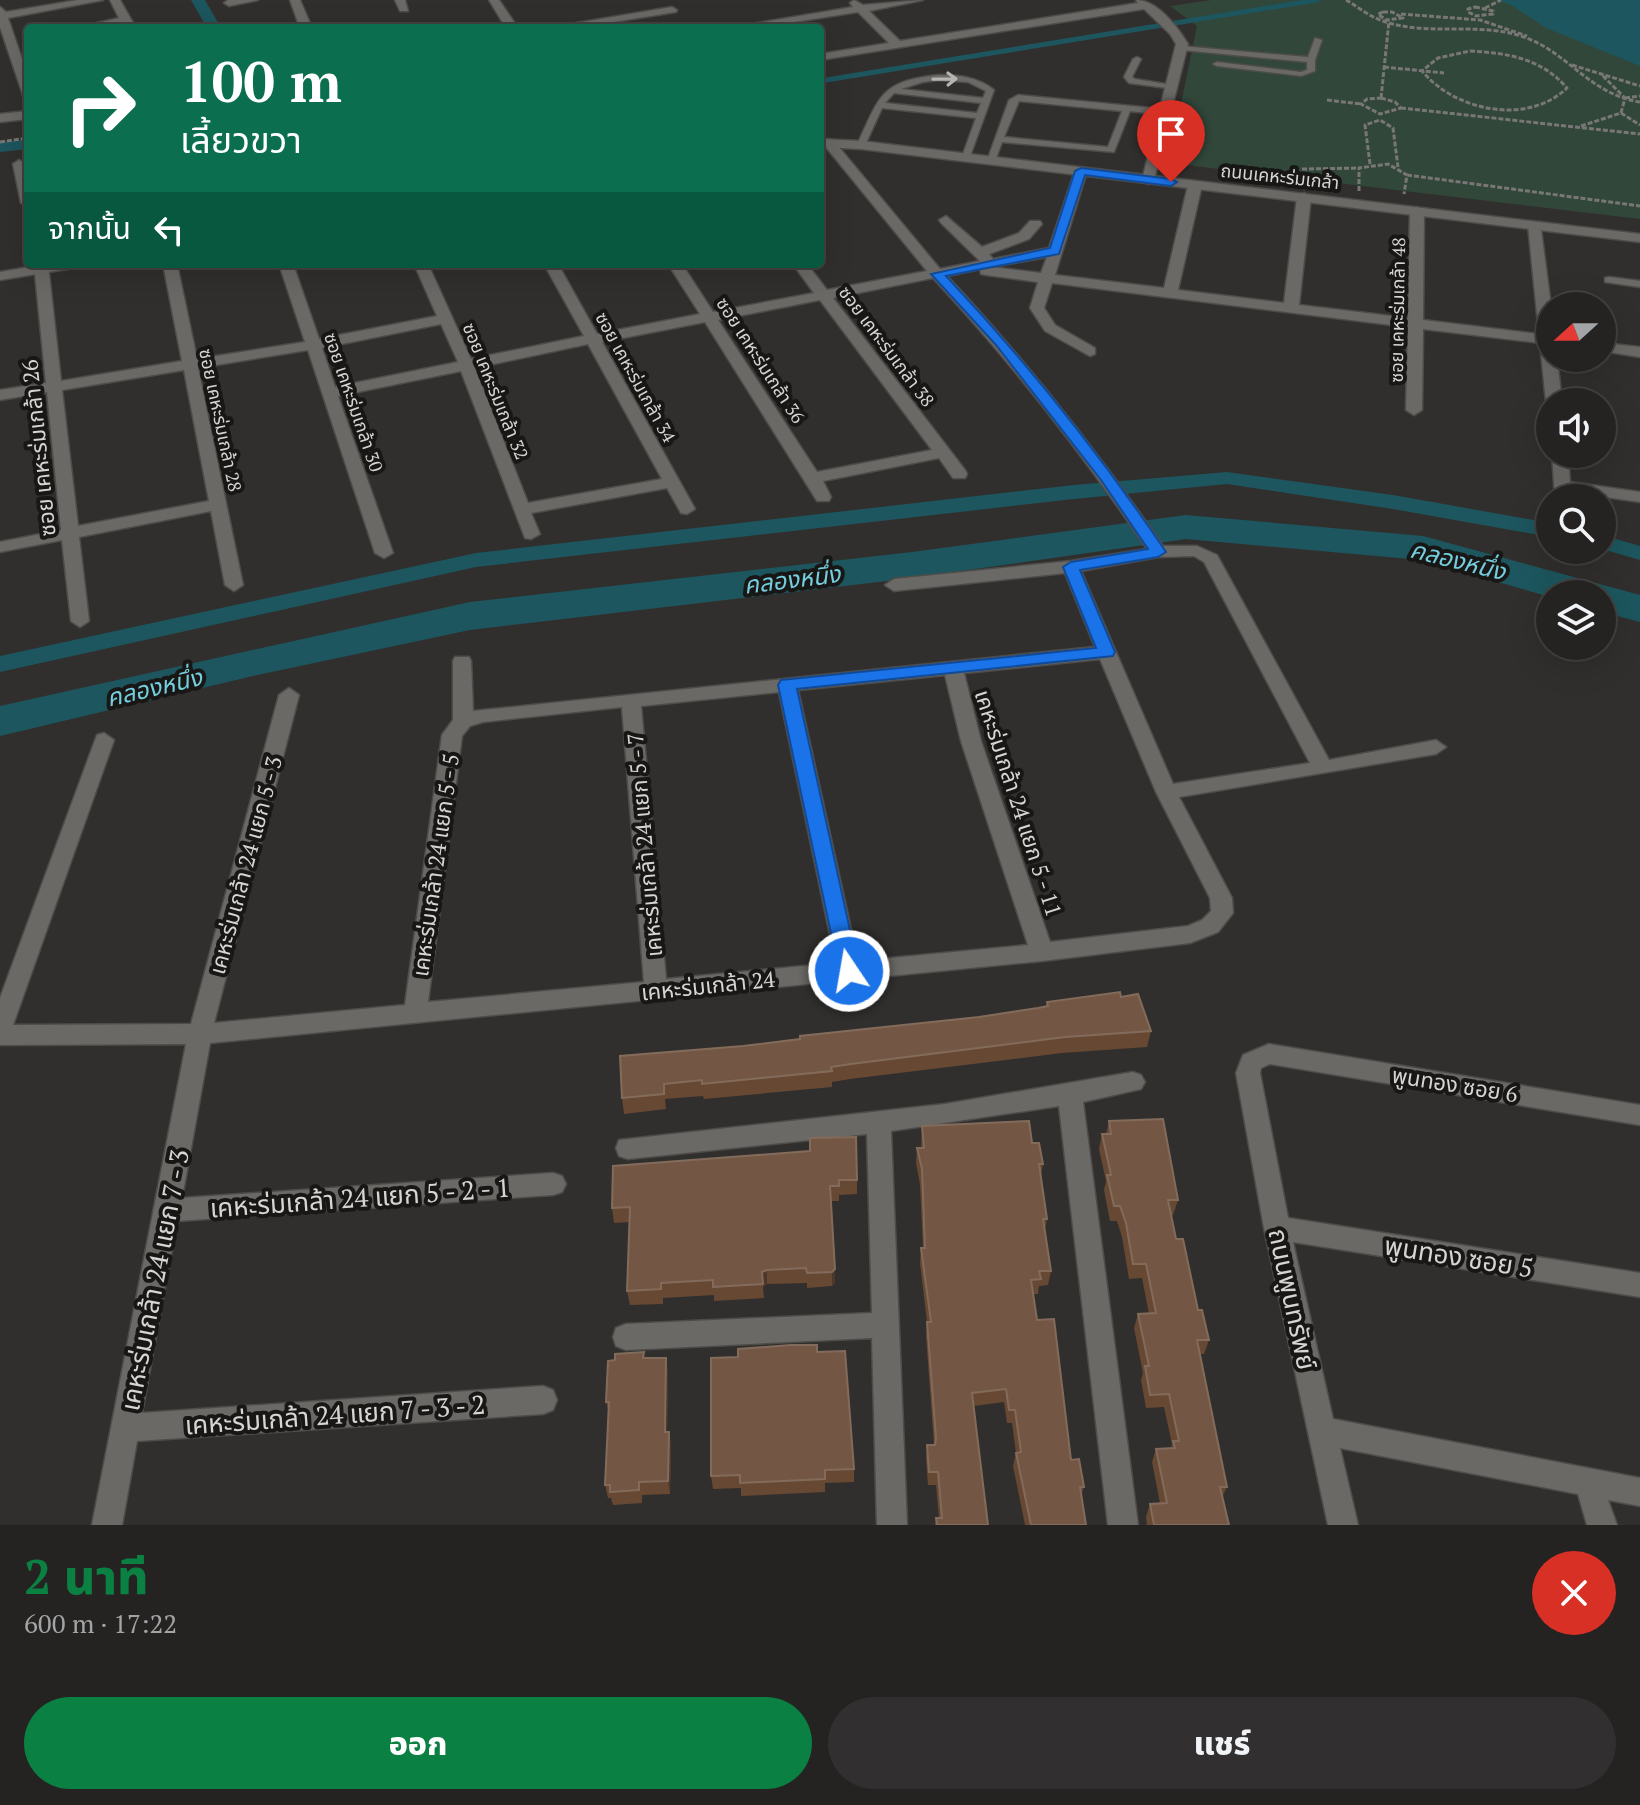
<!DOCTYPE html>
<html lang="th">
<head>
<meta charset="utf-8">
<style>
	:root { --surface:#252322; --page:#312f2f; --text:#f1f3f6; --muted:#a3a4a5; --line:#424040; --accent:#0b8043 }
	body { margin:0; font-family:"PT Serif","Noto Sans Thai",serif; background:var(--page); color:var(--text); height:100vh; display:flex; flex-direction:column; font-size:30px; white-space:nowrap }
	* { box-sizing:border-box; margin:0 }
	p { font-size:26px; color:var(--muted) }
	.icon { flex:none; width:44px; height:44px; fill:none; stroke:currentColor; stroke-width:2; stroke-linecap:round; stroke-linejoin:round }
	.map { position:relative; height:1525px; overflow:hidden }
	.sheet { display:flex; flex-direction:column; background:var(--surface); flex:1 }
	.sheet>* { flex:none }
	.top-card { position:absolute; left:24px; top:24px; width:800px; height:244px; border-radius:8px; box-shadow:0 8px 32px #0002,0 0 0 2px var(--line); background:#0b6e4f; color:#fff; overflow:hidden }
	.needle { width:52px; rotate:249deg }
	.fabs { position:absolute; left:1536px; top:292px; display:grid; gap:16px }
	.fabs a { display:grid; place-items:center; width:80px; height:80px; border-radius:50%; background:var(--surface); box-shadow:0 8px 32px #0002,0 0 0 2px var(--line); font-size:40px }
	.pin { position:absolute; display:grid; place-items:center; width:68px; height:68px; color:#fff; margin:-82px -34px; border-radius:50% 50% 50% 0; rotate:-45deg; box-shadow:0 0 8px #0007 }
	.pin .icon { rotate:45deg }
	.me { position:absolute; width:88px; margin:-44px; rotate:348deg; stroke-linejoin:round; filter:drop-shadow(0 0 6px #0008) }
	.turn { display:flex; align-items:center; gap:28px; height:168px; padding:0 24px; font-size:36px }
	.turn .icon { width:104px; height:104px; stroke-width:2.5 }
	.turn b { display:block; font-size:56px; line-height:68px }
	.then { display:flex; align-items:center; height:76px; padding:0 24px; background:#0003; gap:16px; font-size:30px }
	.round { display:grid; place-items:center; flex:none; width:84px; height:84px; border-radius:42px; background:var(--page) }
	.overview { display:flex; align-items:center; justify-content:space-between; height:136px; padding:0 24px }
	h1 { font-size:48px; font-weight:800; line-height:60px; color:var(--accent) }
	.action { display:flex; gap:16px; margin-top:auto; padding:16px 24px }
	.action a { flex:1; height:92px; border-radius:48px; background:var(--accent); color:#fff; font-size:32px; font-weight:800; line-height:92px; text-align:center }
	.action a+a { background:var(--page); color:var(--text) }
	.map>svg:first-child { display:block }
	.green { fill:#30473a }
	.water { fill:#1d565e }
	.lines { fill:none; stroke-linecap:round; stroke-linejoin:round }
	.stream { stroke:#1d565e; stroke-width:5 }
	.canal { fill:#1d565e; fill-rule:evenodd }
	.river { fill:#1d565e; fill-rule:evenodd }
	.service-casing { stroke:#4e4c4a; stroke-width:3 }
	.minor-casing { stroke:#4e4c4a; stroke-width:3 }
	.tertiary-casing { stroke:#4e4c4a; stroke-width:3 }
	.path { stroke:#797775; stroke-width:3; stroke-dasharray:5 2; stroke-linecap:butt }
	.service { fill:#6b6966; fill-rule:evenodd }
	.minor { fill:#6b6966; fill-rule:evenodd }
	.tertiary { fill:#6b6966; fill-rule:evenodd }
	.wall { fill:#674833 }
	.shaded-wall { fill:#4d3729 }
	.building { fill:#735744; stroke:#836b5b; stroke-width:2 }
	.oneway { stroke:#b6b5b2 }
	.route { fill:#1a73e8; stroke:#114b97; stroke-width:2 }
	.labels { text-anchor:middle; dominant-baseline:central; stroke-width:8; stroke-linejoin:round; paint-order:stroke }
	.far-street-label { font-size:18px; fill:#d6d5d3; stroke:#181716 }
	.street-label { font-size:22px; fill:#d6d5d3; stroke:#181716 }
	.water-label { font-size:24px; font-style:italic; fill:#74cedd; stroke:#181716 }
	.near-street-label { font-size:26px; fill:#d6d5d3; stroke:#181716 }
</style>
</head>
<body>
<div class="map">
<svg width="1640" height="1525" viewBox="0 0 1640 1525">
	<rect width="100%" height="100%" fill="#312f2d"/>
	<!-- green -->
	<path class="green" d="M1211,0H1640V219L1177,164L1170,157L1197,26L1170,6Z"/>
	<!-- water -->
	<path class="water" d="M1498,0H1640V66L1546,28L1513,6Z"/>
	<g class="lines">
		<!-- stream -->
		<path class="stream" d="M820,81L1317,0"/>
		<!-- canal -->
		<path class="canal" d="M191,0H205L221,28H207Z
			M28,139V149L0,152V142Z
			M1227,472L1393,495L1550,523V537L1393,509L1227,484L1074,499L476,567L0,672V656L476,553L1074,485Z
			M1602,535L1640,546V560L1602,549Z"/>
		<!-- river -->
		<path class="river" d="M1186,515L1423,536L1640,595V622L1602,612V594H1550V597L1421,560L1186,539L912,578L470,630L253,676L0,736V706L470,602L912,552Z"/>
		<!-- service casing -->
		<g class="service-casing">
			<path id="service" d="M1315,38L1322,40L1315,60V71L1301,76L1217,66L1213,64L1217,62L1301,72L1307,70V62L1181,50L1177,48L1181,46L1308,57Z
				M1137,57L1141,59L1132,77L1135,79L1172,85L1176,87L1175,89L1129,83L1124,77L1133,59Z
				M939,75C959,75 978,77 994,90L969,159L962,157L976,118L882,108L865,145L858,147L857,145C880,96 880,81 939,75ZM939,80L968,82L986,91L983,98L901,89L923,82ZM894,93L981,103L977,113L885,103Z
				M1018,95L1162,109L1166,112L1162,115L1130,111L1114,152L1002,142L995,161L988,163L987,161L1009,100ZM1019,101L1122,111L1108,147L1004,137Z
				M1609,277L1640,281V287L1605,282V278Z"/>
		</g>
		<!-- minor casing -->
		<g class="minor-casing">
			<path id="minor" d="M78,0H103L8,18L28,77V99L24,98L0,27V7L6,12Z
				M110,0H120L136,28H124L122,24L76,28L119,18Z
				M228,0H258L229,6L224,3Z
				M290,0H300L312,28H300Z
				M395,0H405L408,11H400Z
				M489,0H499L518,28H506Z
				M854,0L863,5L923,0L869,11L900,41L1138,3L1136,0C1157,0 1177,26 1188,44L1154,180L1148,184L1142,180L1176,44L1170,34L1144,9L820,60V54L889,43L858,12L755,28L740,26L853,7L850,3Z
				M672,7L677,10L676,12L575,28H547Z
				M28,111V119L0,122V114Z
				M829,139L833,140L940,269L980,261L941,223L939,220L946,216L982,247L1019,233L1030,221H1040L1042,224L1029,239L989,254L993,259L1049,248L1075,171L1081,167L1087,171L1055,275L1164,288L1188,185L1195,181L1202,185L1178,290L1284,303L1297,197L1304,193L1311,197L1299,305L1408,318L1410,211L1417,207L1424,211L1423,320L1539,334L1528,225L1540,222L1551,306L1550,358H1557L1562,402H1550V406L1546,402L1540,343L1423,329L1422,410L1414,415L1406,410L1408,327L1052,283L1044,308L1055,325L1095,348V354L1090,356L1045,331L1030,308L1038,282L986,275L981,274L980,269L947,276C1026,360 1097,451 1163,546H1197L1217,555L1329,760L1436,740L1446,747L1436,754L1179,797L1232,898L1233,913L1218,932L1190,943L1042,961L210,1043L182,1198L553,1173L562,1176L566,1184L562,1192L553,1195L177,1221L142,1413L543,1386L553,1390L557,1400L553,1410L543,1414L137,1441L122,1525H92L186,1044L0,1045V998L97,735L104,733L114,740L13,1025L191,1024L279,695L289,688L299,695L214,1023L405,1005L442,735L453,720V661L455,657H469L471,661L473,711L1095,647L1065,573L894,591L885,585L894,579L1071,561L1147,549C1082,453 1012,363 933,278L833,298L965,470L967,474L965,478H953L939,458L823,481L831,497L829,501H817L705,322L602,342L695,509L687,514L681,513L667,488L531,513L540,534L531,539L525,538L461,371L338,396L393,553L384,558L375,553L308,350L198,368L243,585L234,591L225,585L211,511L79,537L89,621L80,627L71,621L62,540L0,552V542L61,530L47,392L0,400V390L46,383L34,264H48L61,381L182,361L163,264H177L197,359L305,342L279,264H293L319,339L437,316L414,264H428L471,359L584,336L544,264H558L597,334L700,314L668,264H682L713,312L814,293L793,264H807L827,290L927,271L825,146V140ZM1047,257L1041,273L991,267ZM820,300L932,450L817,472L718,320ZM441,324L458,362L335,387L322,348ZM588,344L662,479L528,503L475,368ZM184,370L209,501L78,526L62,390ZM1194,556L1204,562L1310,763L1173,784L1081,571L1158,557ZM1100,659L1156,792L1210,898L1211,911L1202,920L1188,926L1050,942L981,741L964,673ZM945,675L961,741L1028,945L858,961L798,690ZM779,692L836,963L666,979L641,706ZM622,707L644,982L428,1002L462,736L470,726L483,722Z
				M19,160L25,164L28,207L21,203L13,164Z
				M1602,343L1640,347V357L1602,351Z
				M1552,454H1568L1570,482L1640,492V502L1571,492V498H1555Z
				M1269,1044L1640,1105V1125L1270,1064L1261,1068L1260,1073L1288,1218L1640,1273V1297L1293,1242L1333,1419L1640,1478V1506L1608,1500L1617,1525H1587L1578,1494L1340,1448L1358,1525H1328L1264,1228L1236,1073L1243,1055Z
				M1133,1072L1141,1075L1145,1082L1141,1089L1083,1102L1138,1525H1108L1059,1106L891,1131L907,1525H877L872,1338L626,1350L616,1346L613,1337L616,1328L626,1324L872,1313L867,1134L628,1159L619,1156L616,1148L619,1140L945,1104Z"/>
		</g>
		<!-- tertiary casing -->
		<g class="tertiary-casing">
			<path id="tertiary" d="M820,139L861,141L1640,234V242L861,149L820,147Z
				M47,264H80L73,268L0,280V272Z"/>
		</g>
		<!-- path -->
		<path class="path" d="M1346,0C1358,7 1370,17 1383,21C1428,37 1479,21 1524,37C1569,53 1589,94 1640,102
			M1475,7L1493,11V14L1476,16L1468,12V9Z
			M1485,8L1501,0
			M1383,12H1392L1403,18L1386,20L1378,14Z
			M1401,14L1480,20L1527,36
			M1470,51C1507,53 1541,58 1567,88C1527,126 1455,111 1422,71L1438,58Z
			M1572,65L1640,86
			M1384,67L1444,73
			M1381,98L1395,102L1401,108L1380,114L1361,104L1367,99Z
			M1381,98L1389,21
			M1625,98L1640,96
			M1327,100L1361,104
			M1401,108L1640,134
			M1621,113L1640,125
			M1581,126L1621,113L1625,98L1603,76
			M0,142L28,138
			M1370,164L1365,125L1380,120L1393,128L1398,167
			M1302,169L1359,168
			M1407,175L1640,206
			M1359,191V168L1388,164L1407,175L1404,194"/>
		<!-- service -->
		<use href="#service" class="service"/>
		<!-- minor -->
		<use href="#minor" class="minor"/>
		<!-- tertiary -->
		<use href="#tertiary" class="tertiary"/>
	</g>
	<!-- wall -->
	<path class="wall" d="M1121,997L1151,1031L1147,1047L1062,1053L850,1079L832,1082V1087L704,1099L703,1096L665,1099L666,1109L624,1114L622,1098L743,1046L979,1017L1046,1007L1047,1002Z
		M1109,1121L1178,1200L1173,1215H1171L1176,1239L1198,1310L1209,1340L1204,1354H1200L1227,1487L1222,1497L1229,1525H1147L1146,1517L1150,1504L1160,1503L1152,1462L1156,1449H1171L1172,1444L1164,1407L1146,1408L1141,1380L1143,1373L1134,1328L1138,1314H1149L1142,1278L1129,1279L1122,1237L1117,1221H1110L1104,1190L1106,1181L1099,1149L1102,1134H1106Z
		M922,1126L1032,1143L1043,1164L1041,1175L1047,1219L1045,1230L1051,1271L1048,1285L1039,1286L1038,1294H1033L1037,1320L1071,1460L1084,1487L1081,1495L1086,1525H1025L1013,1466L1016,1453L1012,1423H1007L1004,1402L974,1406L988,1525H935L936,1518H939L936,1485H928L926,1459L927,1445H934L926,1336L927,1322L920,1263L921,1248H923L920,1184L916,1163L917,1148H921Z
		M613,1166L857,1180V1194L839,1195V1201H831L835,1283L832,1286L807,1288V1283L767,1284L763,1287L764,1298L714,1301V1295L663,1298V1304L630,1305L627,1291L629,1222L614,1223L612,1208Z
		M817,1352L854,1469V1482L825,1483V1492L741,1496V1488L713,1489L711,1476Z
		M645,1358L668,1371L667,1432H669L671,1445L670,1494L642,1495V1503L613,1505L611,1498H608L605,1485L609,1413L606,1402Z"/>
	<!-- shaded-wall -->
	<path class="shaded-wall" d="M835,1269V1283L832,1286V1272Z
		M767,1270V1284L763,1287L762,1272Z
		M666,1358L668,1371L667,1445L665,1432Z
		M669,1432L671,1445L670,1494L668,1481Z"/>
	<!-- building -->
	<path class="building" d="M1120,992L1121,997L1138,994L1151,1031L1065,1037L851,1064L831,1067L832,1071L702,1084V1080L664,1084V1094L622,1098L620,1056L743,1046L800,1039V1036L979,1017L1038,1008L1048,1006L1047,1002Z
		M1163,1119L1178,1200H1168L1176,1239H1183L1198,1310H1202L1209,1340H1197L1227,1487H1220L1229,1525H1154L1150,1504L1167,1503L1156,1449L1175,1448L1173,1441H1179L1169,1394L1150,1395L1145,1366H1149L1138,1314L1156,1313L1146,1264H1133L1126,1223L1120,1206H1114L1107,1175H1111L1102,1134H1111L1109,1121Z
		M1029,1121L1032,1143H1039L1043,1164H1039L1047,1219H1043L1051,1271H1039L1041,1279L1031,1280L1037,1320L1054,1319L1071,1460L1079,1459L1084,1487H1080L1086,1525H1031L1016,1453L1021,1452L1015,1410H1009L1006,1389L972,1393L988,1525H937L936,1518H942L938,1472H929L927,1445H935L936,1438L927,1322H931L921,1248H925L922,1169L917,1148H924L922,1126Z
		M856,1137L857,1180H839V1186H830L835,1269L832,1272L807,1273L806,1268L767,1270L762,1272L763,1284L713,1287V1280L661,1283V1289L627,1291L630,1207L612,1208L613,1166L810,1151V1138Z
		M791,1345H817V1352L845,1351L854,1469L825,1470V1479L740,1483V1475L711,1476V1358L738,1357V1349Z
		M644,1352L643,1358H666L665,1432H669L668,1481L639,1482V1490L610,1492V1485H605L609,1402H606L608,1361L615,1360V1354Z"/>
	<!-- one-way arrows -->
	<defs><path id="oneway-shaft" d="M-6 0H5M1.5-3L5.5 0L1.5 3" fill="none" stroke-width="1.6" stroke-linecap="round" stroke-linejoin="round" transform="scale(2)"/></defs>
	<use class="oneway" href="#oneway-shaft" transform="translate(945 79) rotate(-1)"/>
	<!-- route -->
	<path class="route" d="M1081,168L1171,179L1177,182L1171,186L1085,175L1059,254L946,276C1027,362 1100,454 1166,552L1158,557L1080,570L1115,652L1113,656L797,689L859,971L856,977H842L839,971L778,685L781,680L1096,648L1063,567L1071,562L1148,549L1101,480L996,345L931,274L1050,248L1075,171Z"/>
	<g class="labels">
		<!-- far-street labels -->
		<g class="far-street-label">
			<text transform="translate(1280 176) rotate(6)">ถนนเคหะร่มเกล้า</text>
			<text transform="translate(1397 310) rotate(-89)">ซอย เคหะร่มเกล้า 48</text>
			<text transform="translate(887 346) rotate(53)">ซอย เคหะร่มเกล้า 38</text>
			<text transform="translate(761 360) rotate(57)">ซอย เคหะร่มเกล้า 36</text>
			<text transform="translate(636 377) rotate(61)">ซอย เคหะร่มเกล้า 34</text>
			<text transform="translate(496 391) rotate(68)">ซอย เคหะร่มเกล้า 32</text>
			<text transform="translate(354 402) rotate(71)">ซอย เคหะร่มเกล้า 30</text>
			<text transform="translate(221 420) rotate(78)">ซอย เคหะร่มเกล้า 28</text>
		</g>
		<!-- street labels -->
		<g class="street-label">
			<text transform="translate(38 448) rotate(-96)">ซอย เคหะร่มเกล้า 26</text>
			<text transform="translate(1019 803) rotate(72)">เคหะร่มเกล้า 24 แยก 5 - 11</text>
			<text transform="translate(644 845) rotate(-95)">เคหะร่มเกล้า 24 แยก 5 - 7</text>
			<text transform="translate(245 865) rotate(-75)">เคหะร่มเกล้า 24 แยก 5 - 3</text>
			<text transform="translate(435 865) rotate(-82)">เคหะร่มเกล้า 24 แยก 5 - 5</text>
			<text transform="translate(708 985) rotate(-6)">เคหะร่มเกล้า 24</text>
			<text transform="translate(1455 1084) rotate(9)">พูนทอง ซอย 6</text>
		</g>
		<!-- water labels -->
		<g class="water-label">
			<text transform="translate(1458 560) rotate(14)">คลองหนึ่ง</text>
			<text transform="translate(792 579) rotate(-7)">คลองหนึ่ง</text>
			<text transform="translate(154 687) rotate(-13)">คลองหนึ่ง</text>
		</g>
		<!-- near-street labels -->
		<g class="near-street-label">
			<text transform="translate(360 1197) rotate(-4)">เคหะร่มเกล้า 24 แยก 5 - 2 - 1</text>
			<text transform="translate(1459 1256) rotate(9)">พูนทอง ซอย 5</text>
			<text transform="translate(154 1280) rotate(-79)">เคหะร่มเกล้า 24 แยก 7 - 3</text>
			<text transform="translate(1293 1299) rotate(78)">ถนนพูนทรัพย์</text>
			<text transform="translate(335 1414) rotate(-4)">เคหะร่มเกล้า 24 แยก 7 - 3 - 2</text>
		</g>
	</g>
</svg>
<div class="fabs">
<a><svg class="needle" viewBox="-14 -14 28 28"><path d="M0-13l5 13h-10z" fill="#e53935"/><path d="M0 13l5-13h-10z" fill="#a3a4a5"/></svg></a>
<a><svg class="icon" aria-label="sound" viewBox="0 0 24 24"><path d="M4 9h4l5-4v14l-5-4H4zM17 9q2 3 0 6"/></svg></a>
<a><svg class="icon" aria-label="search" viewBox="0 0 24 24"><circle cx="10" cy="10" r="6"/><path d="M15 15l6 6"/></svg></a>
<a><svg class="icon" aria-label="layers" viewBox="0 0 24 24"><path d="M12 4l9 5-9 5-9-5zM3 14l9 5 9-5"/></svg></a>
</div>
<div class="pin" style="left:1171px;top:182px;background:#d93025"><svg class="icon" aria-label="arrive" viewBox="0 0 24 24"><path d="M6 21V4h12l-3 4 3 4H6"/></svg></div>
<svg class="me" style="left:849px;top:971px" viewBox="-20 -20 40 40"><circle r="17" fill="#1a73e8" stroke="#fff" stroke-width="3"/><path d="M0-11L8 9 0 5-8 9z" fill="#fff"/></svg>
<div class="top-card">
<div class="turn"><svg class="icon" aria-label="right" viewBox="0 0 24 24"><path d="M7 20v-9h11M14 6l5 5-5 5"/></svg><div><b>100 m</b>เลี้ยวขวา</div></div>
<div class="then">จากนั้น<svg class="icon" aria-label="left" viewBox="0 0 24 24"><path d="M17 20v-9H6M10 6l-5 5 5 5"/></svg></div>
</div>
</div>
<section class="sheet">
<div class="overview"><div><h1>2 นาที</h1><p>600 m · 17:22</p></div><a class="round" style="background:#d93025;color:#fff"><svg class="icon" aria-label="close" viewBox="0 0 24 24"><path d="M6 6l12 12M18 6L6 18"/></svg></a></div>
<div class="action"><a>ออก</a><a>แชร์</a></div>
</section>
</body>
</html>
